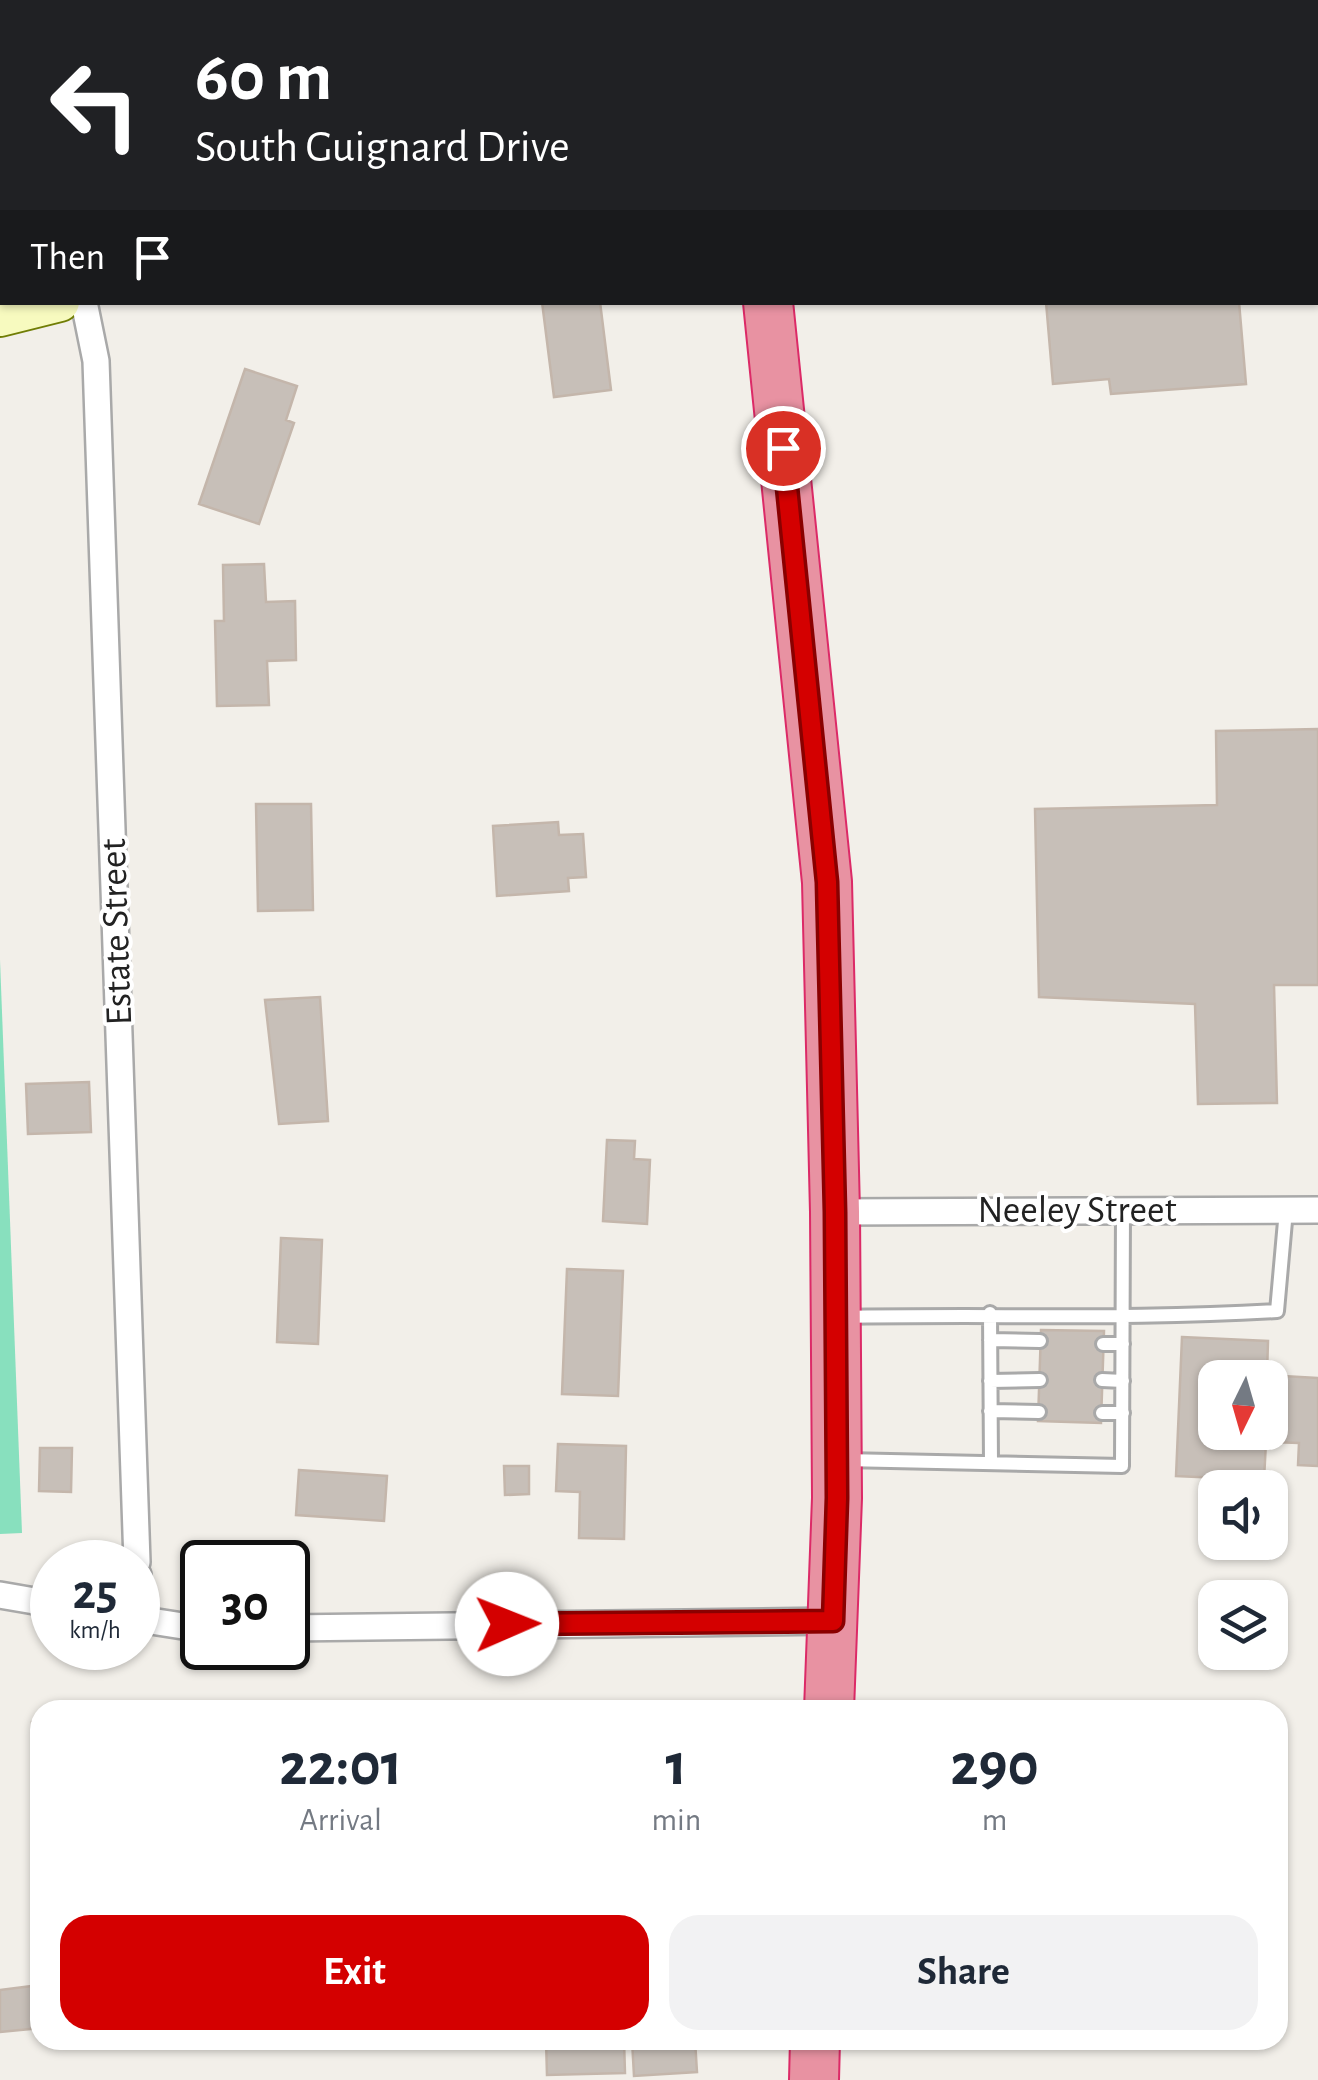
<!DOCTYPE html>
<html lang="en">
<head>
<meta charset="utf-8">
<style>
	:root { --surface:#fff; --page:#f2f2f3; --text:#1f2937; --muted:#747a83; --accent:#d40000 }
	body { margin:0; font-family:"Alegreya Sans",sans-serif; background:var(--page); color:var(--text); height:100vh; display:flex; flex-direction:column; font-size:38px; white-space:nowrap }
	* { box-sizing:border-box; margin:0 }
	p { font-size:32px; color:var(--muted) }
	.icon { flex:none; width:55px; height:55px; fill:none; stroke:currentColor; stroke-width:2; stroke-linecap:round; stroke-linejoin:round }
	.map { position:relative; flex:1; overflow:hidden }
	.drawer { position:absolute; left:30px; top:1700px; width:1258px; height:350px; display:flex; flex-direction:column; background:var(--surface); border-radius:30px; box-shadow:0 2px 8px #0004 }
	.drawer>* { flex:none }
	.top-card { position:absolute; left:0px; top:0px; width:1320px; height:305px; box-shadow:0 2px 8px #0004; background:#202124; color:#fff; overflow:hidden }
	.needle { width:65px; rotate:185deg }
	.tools { position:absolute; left:1198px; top:1360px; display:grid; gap:20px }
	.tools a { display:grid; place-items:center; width:90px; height:90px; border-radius:20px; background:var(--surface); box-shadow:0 2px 8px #0004; font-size:50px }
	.speed { position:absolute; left:30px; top:1540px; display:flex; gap:20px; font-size:50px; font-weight:700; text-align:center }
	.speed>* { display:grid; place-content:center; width:130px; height:130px; border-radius:50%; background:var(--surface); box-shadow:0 2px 8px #0004; line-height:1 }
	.speed small { font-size:25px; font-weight:400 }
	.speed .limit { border:5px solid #111; border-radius:15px; background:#fff; color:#111 }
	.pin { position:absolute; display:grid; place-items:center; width:85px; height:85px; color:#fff; margin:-42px; border:5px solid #fff; border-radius:50%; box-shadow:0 2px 10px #0007 }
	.me { position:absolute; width:110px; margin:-55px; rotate:89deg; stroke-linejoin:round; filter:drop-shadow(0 0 8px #0008) }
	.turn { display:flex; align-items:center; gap:35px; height:210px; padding:0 30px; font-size:45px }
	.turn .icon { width:130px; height:130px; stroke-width:2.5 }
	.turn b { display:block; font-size:70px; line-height:85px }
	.then { display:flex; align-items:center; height:95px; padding:0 30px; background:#0003; gap:20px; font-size:38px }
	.eta { display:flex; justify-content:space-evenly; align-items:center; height:170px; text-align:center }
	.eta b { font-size:60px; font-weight:700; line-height:70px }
	.button { display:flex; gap:20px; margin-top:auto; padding:20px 30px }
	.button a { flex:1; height:115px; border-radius:30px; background:var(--accent); color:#fff; font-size:40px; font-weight:700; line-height:115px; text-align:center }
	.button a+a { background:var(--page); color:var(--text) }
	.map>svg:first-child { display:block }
	.pitch { fill:#88e0be }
	.building { fill:#c7bfb8; stroke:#c4b6ab; stroke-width:2.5; fill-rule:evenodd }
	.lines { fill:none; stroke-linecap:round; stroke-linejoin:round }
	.lane-casing { stroke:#a9a9a9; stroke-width:18 }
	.street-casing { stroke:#a9a9a9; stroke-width:30 }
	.secondary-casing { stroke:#707d05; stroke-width:42 }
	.highway-casing { stroke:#dc2a67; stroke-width:52 }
	.lane { stroke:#fff; stroke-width:12 }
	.street { stroke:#fff; stroke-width:25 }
	.secondary { stroke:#f7fabf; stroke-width:38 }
	.highway { stroke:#e892a2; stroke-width:48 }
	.route-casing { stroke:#8a0000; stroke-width:25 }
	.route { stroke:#d40000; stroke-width:18 }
	.labels { text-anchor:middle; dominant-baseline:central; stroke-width:8; stroke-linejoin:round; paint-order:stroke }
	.street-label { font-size:38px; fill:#222; stroke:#fff }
</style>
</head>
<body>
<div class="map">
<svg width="1318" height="2080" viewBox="0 0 1318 2080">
	<rect width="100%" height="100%" fill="#f2efe9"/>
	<!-- pitch -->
	<path class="pitch" d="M0,960L22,1533L0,1534Z"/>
	<!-- building -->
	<path class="building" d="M1015,0H1318V85V2Z
		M542,302H600L611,390L554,397Z
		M1046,302H1239L1246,384L1111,394L1109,379L1053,384Z
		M245,369L297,386L286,420L294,423L259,524L199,504Z
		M264,564L266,602L295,601L296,660L267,661L269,705L217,706L215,621H224L223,565Z
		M1318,729V985H1274L1277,1103L1198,1104L1195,1004L1039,997L1035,809L1217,805L1216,731Z
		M256,804H311L313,910L258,911Z
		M558,822L559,835L583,834L586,877L568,878L569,891L497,896L493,826Z
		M320,997L328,1121L279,1124L265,1000Z
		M89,1082L91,1132L28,1134L26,1084Z
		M607,1140L635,1141L634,1159L650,1160L647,1224L603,1221Z
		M281,1238L322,1240L318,1344L277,1342Z
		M567,1269L623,1271L618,1396L562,1394Z
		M1041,1330L1104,1331L1101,1423L1038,1421Z
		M1182,1337L1268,1341L1267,1375L1318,1378V1466L1298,1465L1299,1443L1266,1442L1264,1480L1176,1476ZM1215,1378H1270V1432H1215Z
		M558,1444L626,1446L624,1539L579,1538L580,1492L556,1491Z
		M40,1448H72L71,1492L39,1491Z
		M504,1466H529V1494L505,1495Z
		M299,1470L387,1476L384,1521L296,1515Z
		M32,1722H40V1792H32Z
		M40,1985V2028L0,2032V1990Z
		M546,2040H624L625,2073L547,2075Z
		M632,2040H695L697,2072L634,2076Z"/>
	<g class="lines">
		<!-- lane casing -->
		<g class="lane-casing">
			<path id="lane" d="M929,0L930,2
				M990,1313L991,1463
				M843,1317C987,1314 1133,1320 1277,1311L1286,1210
				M990,1340L1040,1341
				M1103,1344H1123
				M1102,1380L1123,1381
				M990,1381L1040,1380
				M990,1411L1039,1412
				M1102,1413H1123
				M844,1460L1122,1466L1123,1210"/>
		</g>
		<!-- street casing -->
		<g class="street-casing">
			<path id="street" d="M22,0L23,2
				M84,302L96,361L137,1562
				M835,1212L1318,1210
				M138,1575L139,1619
				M0,1595L52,1604
				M138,1619L202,1629
				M288,1628L833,1621"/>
		</g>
		<!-- secondary casing -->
		<g class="secondary-casing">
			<path id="secondary" d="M0,317L60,302"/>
		</g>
		<!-- highway casing -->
		<g class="highway-casing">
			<path id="highway" d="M738,0V2
				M768,302L827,882L835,1212L837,1498L829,1710
				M814,2080L815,2040"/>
		</g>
		<!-- lane -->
		<use href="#lane" class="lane"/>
		<!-- street -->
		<use href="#street" class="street"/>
		<!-- secondary -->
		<use href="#secondary" class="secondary"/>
		<!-- highway -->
		<use href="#highway" class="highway"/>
	</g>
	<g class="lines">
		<!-- route casing -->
		<g class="route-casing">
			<path id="route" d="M507,1624L833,1621L837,1498L835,1212L827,882L783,448"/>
		</g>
		<!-- route -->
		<use href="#route" class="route"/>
	</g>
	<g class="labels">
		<!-- street labels -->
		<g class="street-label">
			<text transform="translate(117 932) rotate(-92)">Estate Street</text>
			<text x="1077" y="1211">Neeley Street</text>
		</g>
	</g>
</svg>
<div class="tools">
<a><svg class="needle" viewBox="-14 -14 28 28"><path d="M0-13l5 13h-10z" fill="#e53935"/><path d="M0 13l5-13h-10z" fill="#747a83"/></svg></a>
<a><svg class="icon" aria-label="sound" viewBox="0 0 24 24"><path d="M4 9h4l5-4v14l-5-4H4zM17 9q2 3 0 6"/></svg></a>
<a><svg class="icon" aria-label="layers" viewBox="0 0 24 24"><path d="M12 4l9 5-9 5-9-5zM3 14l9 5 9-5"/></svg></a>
</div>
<div class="speed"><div>25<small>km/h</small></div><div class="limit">30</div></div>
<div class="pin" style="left:783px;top:448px;background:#d93025"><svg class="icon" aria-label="arrive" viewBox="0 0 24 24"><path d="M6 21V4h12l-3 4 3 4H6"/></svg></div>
<svg class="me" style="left:507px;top:1624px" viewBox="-20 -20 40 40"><circle r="19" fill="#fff"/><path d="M0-13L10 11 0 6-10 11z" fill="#d40000"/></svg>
<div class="top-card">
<div class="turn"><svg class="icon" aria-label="left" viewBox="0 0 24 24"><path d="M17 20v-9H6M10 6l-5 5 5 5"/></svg><div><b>60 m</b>South Guignard Drive</div></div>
<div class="then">Then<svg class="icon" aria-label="arrive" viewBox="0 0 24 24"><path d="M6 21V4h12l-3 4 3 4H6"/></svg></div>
</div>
<section class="drawer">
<div class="eta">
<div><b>22:01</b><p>Arrival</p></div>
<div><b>1</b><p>min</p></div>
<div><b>290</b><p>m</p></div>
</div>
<div class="button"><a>Exit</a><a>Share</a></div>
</section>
</div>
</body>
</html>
